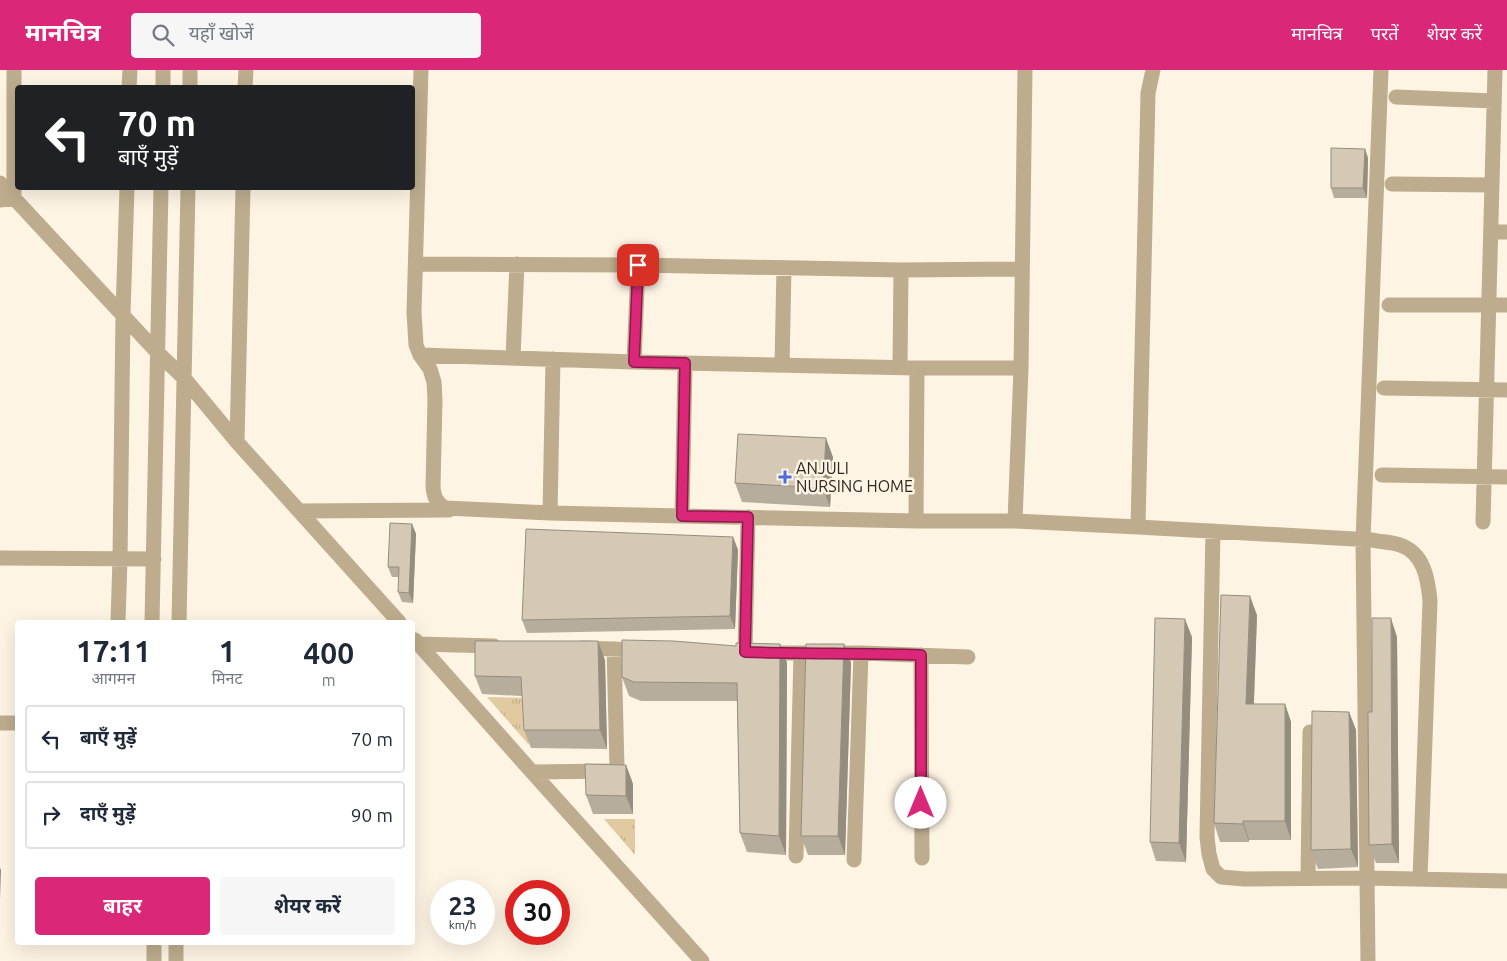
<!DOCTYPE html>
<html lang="hi">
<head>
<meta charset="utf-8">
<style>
	:root { --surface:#fff; --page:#f6f6f7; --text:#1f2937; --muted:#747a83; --line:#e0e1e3; --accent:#db2777 }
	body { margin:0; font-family:Ubuntu,"Noto Sans Devanagari",sans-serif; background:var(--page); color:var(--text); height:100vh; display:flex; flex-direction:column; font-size:19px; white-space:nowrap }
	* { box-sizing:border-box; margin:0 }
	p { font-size:16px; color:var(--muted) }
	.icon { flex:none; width:28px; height:28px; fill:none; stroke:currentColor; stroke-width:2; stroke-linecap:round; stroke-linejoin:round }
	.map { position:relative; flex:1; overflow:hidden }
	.panel { position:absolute; left:15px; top:550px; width:400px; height:325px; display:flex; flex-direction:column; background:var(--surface); border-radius:5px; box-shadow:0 5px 20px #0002 }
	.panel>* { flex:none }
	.top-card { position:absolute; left:15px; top:15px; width:400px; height:105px; border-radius:5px; box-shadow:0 5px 20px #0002; background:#202124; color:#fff; overflow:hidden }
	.speed { position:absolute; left:430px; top:810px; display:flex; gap:10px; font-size:25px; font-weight:700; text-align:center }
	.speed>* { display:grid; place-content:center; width:65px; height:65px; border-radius:50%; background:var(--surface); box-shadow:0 5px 20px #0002; line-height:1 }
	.speed small { font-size:12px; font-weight:400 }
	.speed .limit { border:8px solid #d22; background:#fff; color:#111 }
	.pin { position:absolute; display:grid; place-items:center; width:42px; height:42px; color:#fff; margin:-21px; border-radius:10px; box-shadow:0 2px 8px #0006 }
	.me { position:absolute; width:55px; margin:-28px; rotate:0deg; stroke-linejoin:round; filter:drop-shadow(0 0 4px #0008) }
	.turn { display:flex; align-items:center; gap:18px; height:105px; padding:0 20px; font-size:22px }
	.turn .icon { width:65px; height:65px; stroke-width:2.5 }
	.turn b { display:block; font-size:35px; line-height:42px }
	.eta { display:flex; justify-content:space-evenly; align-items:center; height:85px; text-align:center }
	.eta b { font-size:30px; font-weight:700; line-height:35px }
	.primary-button { display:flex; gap:10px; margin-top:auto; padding:10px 20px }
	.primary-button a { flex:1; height:58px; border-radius:5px; background:var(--accent); color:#fff; font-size:20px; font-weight:700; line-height:58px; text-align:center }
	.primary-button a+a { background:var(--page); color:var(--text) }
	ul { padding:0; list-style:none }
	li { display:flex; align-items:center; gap:15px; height:68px; margin:0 10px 8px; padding:0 10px; border:2px solid var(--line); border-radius:5px }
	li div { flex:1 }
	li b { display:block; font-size:19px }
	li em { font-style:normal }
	header { display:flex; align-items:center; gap:30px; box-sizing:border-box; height:70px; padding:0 25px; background:var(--accent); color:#fff }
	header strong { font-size:24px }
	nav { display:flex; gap:28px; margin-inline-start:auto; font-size:18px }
	.search { width:350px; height:45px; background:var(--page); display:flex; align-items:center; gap:12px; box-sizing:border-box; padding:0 18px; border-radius:5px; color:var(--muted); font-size:19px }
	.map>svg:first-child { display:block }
	.park { fill:url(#park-tufts) }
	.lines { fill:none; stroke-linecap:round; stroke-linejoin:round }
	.minor { stroke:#bdac8d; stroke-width:15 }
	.wall { fill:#b7ad9d }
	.shaded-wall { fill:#958d7f }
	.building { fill:#d5c9b6; stroke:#958d7f }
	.route-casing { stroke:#8e194d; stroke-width:12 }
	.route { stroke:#db2777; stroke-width:9 }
	.poi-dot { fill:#4b6bde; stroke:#fdf4e4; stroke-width:2 }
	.labels { text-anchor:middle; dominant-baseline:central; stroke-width:5; stroke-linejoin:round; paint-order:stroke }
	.poi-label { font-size:16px; fill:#2d2821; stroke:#fdf4e4; text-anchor:start }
</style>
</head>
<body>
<header>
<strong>मानचित्र</strong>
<div class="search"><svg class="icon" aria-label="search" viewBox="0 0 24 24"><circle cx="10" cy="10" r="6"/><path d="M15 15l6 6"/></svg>यहाँ खोजें</div>
<nav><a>मानचित्र</a><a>परतें</a><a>शेयर करें</a></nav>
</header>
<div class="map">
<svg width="1507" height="891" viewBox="0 0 1507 891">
	<defs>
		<pattern id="park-tufts" width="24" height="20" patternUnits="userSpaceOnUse" patternTransform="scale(1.25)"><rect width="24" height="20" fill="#e1caa0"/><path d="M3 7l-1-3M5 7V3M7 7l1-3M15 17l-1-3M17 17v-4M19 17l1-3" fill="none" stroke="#c1ae8a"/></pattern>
	</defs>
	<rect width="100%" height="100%" fill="#fdf4e4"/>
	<!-- park -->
	<path class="park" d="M487,627L526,628L529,675Z
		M604,749H635V785Z"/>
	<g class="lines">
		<!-- minor -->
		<path class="minor" d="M421,0L414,242L416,275L420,285L430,299L434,312L435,330L433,417C434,427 436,432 445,438L550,443L682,446L916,451H1015L1138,457L1372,470C1381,472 1392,472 1400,475C1424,483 1428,509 1430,531L1420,809
			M129,18L130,0
			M163,18V0
			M190,18V0
			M245,18L246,0
			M1396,27L1494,31
			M0,113L157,282L184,308L237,372L399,552
			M1392,114L1492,115
			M0,130L14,128V0
			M1491,162H1507
			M416,194L638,195L901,200L1022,199
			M1389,235H1507
			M420,285L634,292L917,298H1021
			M513,287L517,194
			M634,292L638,195
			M782,295L784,198
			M900,297L901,200
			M1384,318L1507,320
			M237,372L243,118
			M1382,405L1507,407
			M299,441L449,440
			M550,443L553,289
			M682,446L685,293
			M916,451L917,298
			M1015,451L1021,298L1025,0
			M1483,452L1495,0
			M1138,457L1148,23L1153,0
			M1213,461L1207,767L1209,784L1213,799L1221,807L1245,809L1368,808L1507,811
			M0,488L154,489
			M118,552L120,489L123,244L127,118
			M152,552L161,118
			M179,552L188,118
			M415,570L532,702L702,891
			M418,574L494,576
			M582,578L642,580
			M745,582L748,447
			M765,583H861L968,587
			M921,585L922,788
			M0,653H18
			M532,702L610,701L615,700L617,697L614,579
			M796,786L801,584
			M854,790L861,583
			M1308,808L1310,662
			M154,872V891
			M176,872V891
			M1368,891L1363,470L1381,0"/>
	</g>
	<!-- wall -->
	<path class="wall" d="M1365,79L1368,88L1367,128H1334L1331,118Z
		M833,387L830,437L742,432L735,413Z
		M412,454L416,464L413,533L402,532L398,522L399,507H392L388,497Z
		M733,467L738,480L735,559L527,563L522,550Z
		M1257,545L1254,634H1285L1291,652V770H1249V772H1220L1214,753Z
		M1192,567L1186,792L1156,791L1150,772Z
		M1397,567L1399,793H1376L1369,775L1372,642Z
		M780,574L787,593L786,785L747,782L740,763L737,631H641L629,626L622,607L736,576Z
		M844,574L851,593L845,785H808L801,766Z
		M605,590L607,679L531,678L524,660L522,626L482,624L475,606Z
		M1349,642L1356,660L1358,797L1318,799L1311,780Z
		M626,695L633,714V744H593L586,725Z"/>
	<!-- shaded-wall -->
	<path class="shaded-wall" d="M1365,79L1368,88L1367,128L1363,118Z
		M826,368L833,387L830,437L823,418Z
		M412,454L416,464L413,533L409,523Z
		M733,467L738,480L735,559L730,546Z
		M1250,526L1257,545L1253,653L1246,634Z
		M1391,548L1397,567L1399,793L1392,774Z
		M1185,549L1192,567L1186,792L1179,773Z
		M598,571L605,590L607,679L600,660Z
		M780,574L787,593L786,785L779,766Z
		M844,574L851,593L845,785L838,766Z
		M1285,634L1291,652V770L1285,751Z
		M1349,642L1356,660L1358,797L1351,779Z
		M626,695L633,714V744L626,726Z
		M1243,751L1249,770V772L1243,754Z
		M0,798L1,800L0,829Z"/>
	<!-- building -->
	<path class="building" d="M1331,78L1365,79L1363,118H1331Z
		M738,364L826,368L823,418L735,413Z
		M390,453L412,454L409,523L398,522L399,497H388Z
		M526,459L733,467L730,546L522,550Z
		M1221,525L1250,526L1246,634H1285V751H1243V754L1214,753Z
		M1155,548L1185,549L1179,773L1150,772Z
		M1372,548H1391L1392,774L1369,775L1368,642H1372Z
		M622,570L673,571L736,576V573L780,574L779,766L740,763L737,613L634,612L622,607Z
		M475,571H598L600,660H524L521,607L475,606Z
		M806,574H844L838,766H801Z
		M1312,641L1349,642L1351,779L1311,780Z
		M585,694L626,695V726L586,725Z"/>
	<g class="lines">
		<!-- route casing -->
		<g class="route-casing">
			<path id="route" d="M638,195L634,292L685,293L682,446L748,447L745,582C803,584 862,583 921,585V733"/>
		</g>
		<!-- route -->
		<use href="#route" class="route"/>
	</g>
	<!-- markers -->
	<path class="poi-dot" d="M782.5 399.5h5v5h5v5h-5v5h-5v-5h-5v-5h5z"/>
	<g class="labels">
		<!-- poi labels -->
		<g class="poi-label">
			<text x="796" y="398">ANJULI<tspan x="796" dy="18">NURSING HOME</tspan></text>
		</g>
	</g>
</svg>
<div class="speed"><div>23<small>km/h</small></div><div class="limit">30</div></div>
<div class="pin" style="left:638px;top:195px;background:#d93025"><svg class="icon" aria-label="arrive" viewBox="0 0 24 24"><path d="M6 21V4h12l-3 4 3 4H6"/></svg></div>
<svg class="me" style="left:921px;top:733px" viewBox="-20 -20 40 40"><circle r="19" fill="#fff"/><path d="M0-13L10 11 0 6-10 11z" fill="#db2777"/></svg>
<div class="top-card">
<div class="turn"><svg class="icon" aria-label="left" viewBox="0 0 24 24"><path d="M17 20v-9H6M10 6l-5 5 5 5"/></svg><div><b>70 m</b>बाएँ मुड़ें</div></div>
</div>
<section class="panel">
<div class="eta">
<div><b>17:11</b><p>आगमन</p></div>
<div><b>1</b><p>मिनट</p></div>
<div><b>400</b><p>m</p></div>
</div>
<ul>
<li><svg class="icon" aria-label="left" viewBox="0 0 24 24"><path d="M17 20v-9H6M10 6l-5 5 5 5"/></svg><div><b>बाएँ मुड़ें</b></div><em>70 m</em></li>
<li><svg class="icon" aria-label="right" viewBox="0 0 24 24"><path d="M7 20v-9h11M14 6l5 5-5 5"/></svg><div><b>दाएँ मुड़ें</b></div><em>90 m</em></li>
</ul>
<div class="primary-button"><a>बाहर</a><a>शेयर करें</a></div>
</section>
</div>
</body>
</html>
